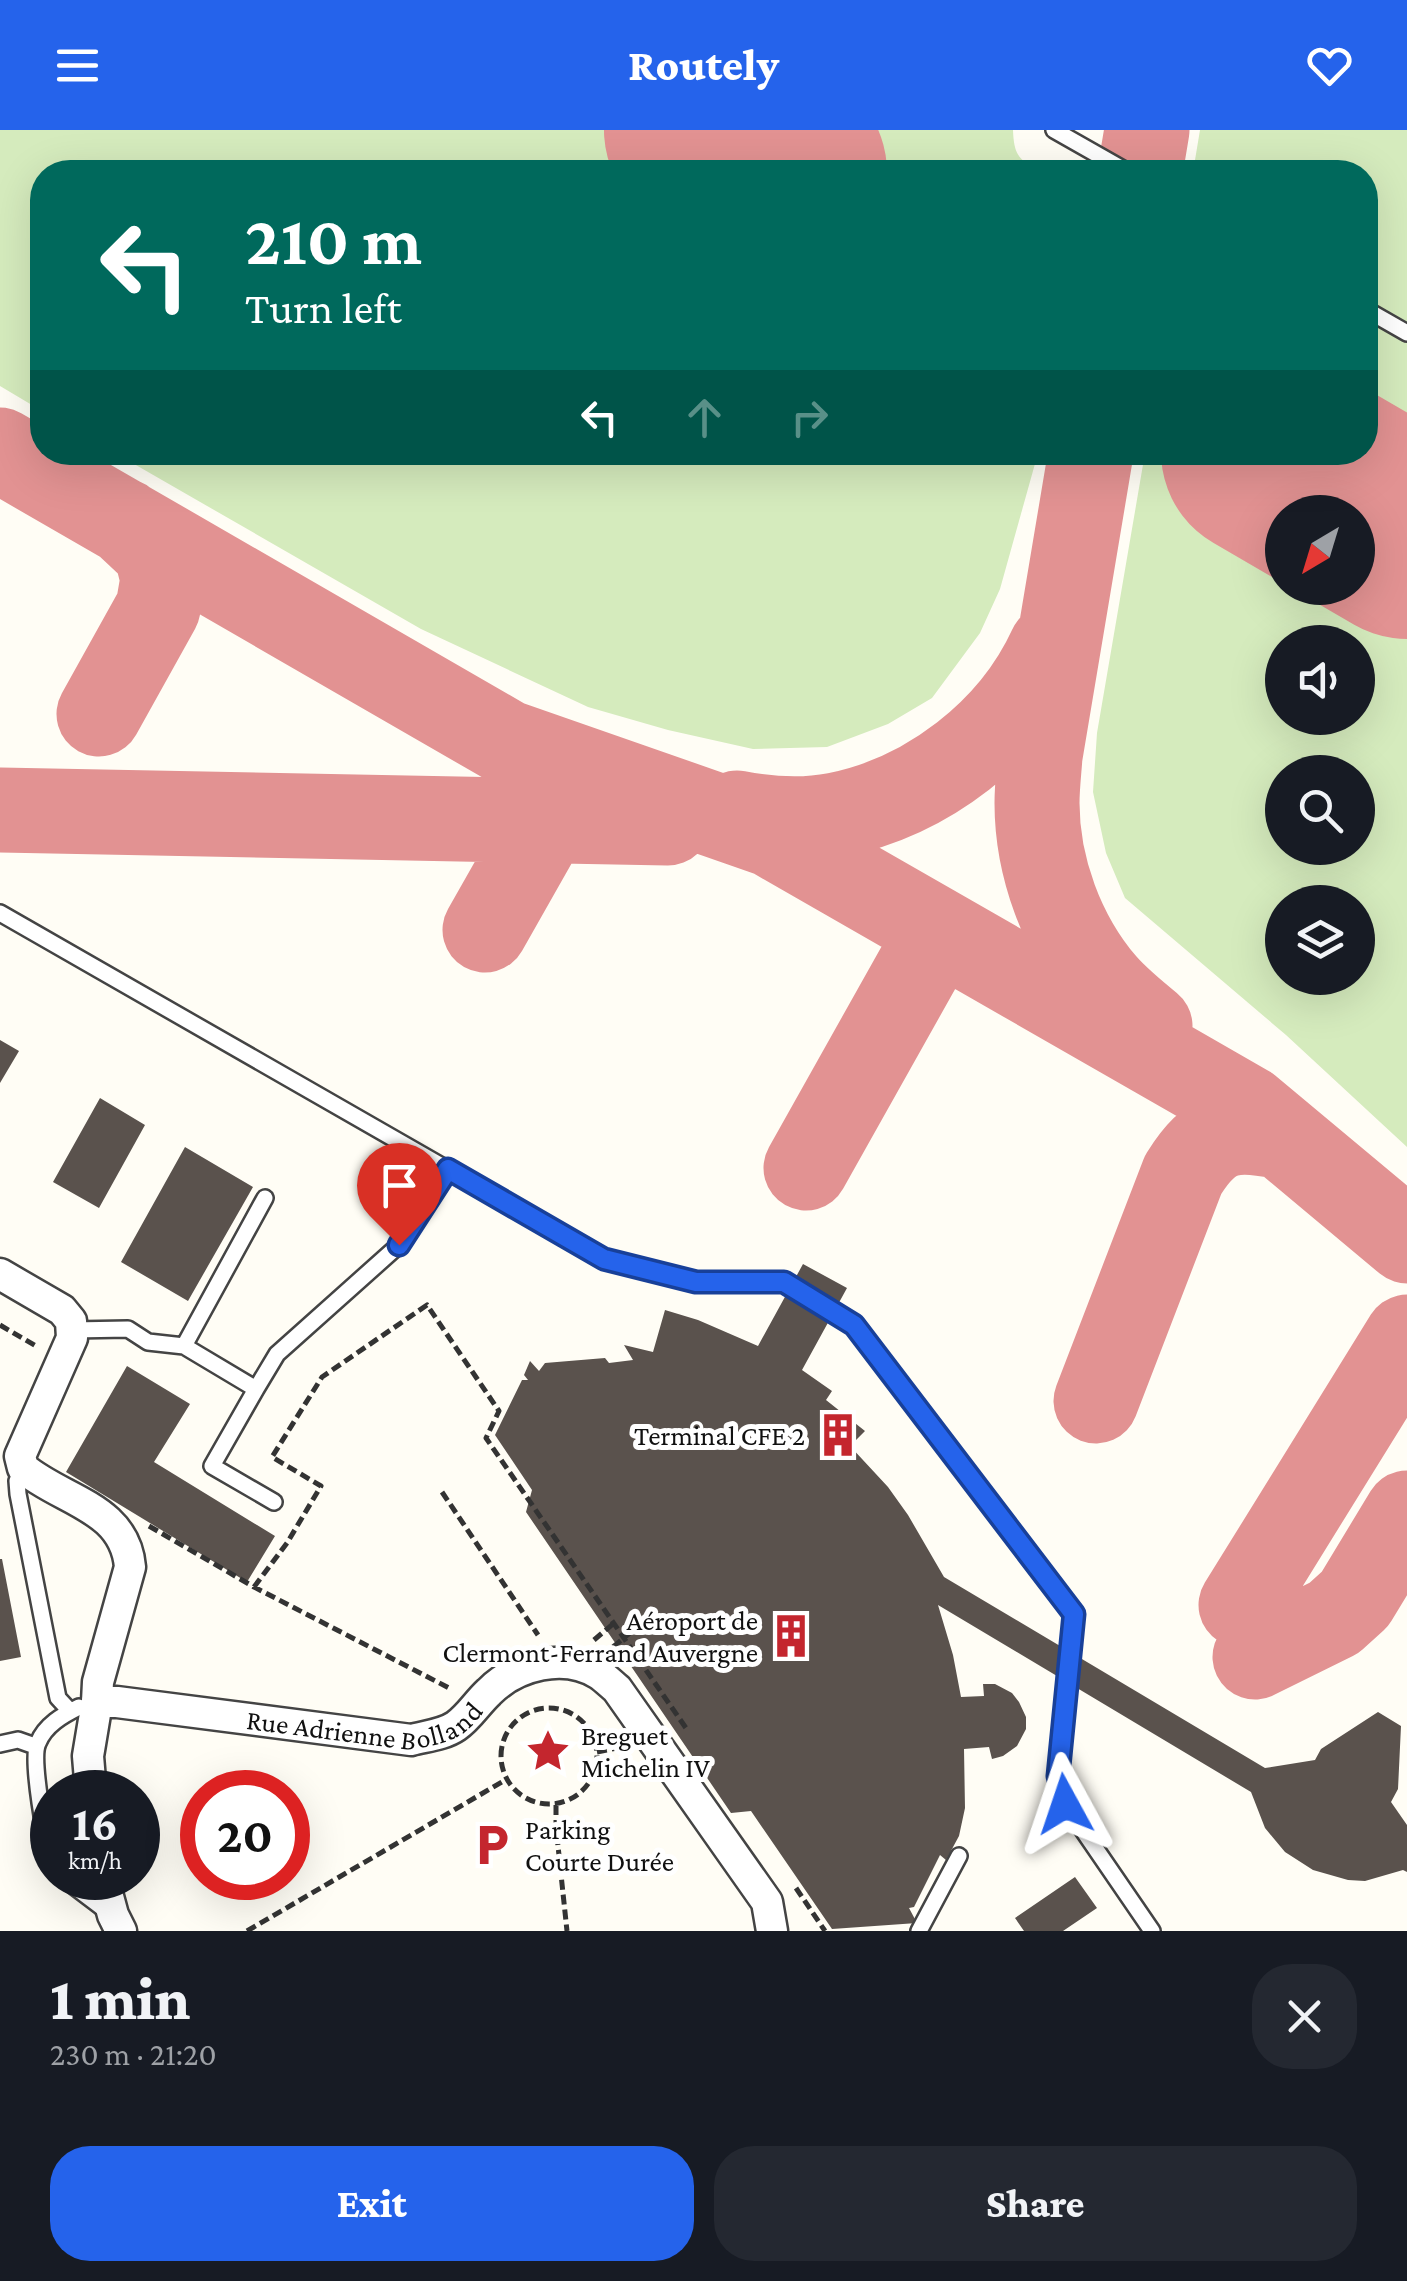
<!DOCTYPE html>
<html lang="en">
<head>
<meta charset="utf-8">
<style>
	:root { --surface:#171b24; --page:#242831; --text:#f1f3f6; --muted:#9ea1a6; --accent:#2563eb }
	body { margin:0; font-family:"Crimson Pro",serif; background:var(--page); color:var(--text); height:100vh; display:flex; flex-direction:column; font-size:38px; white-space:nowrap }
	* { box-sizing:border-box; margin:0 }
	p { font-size:32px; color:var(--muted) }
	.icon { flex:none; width:55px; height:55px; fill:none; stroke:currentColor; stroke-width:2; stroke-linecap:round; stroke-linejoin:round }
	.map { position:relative; height:1801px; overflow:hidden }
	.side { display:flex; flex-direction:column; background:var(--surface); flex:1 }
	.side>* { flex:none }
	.top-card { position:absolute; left:30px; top:30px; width:1348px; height:305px; border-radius:40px; box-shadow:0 10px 40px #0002; background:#00695c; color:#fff; overflow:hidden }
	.needle { width:65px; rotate:218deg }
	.fabs { position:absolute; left:1265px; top:365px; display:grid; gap:20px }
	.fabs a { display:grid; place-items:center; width:110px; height:110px; border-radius:50%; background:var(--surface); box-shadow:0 10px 40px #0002; font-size:50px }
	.speed { position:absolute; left:30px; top:1640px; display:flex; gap:20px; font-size:50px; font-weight:700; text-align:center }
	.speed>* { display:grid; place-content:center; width:130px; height:130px; border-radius:50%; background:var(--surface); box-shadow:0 10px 40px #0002; line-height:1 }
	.speed small { font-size:25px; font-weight:400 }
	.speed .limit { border:15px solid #d22; background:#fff; color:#111 }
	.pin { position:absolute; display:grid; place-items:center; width:85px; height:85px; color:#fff; margin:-102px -42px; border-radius:50% 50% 50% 0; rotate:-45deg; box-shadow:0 0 10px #0007 }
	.pin .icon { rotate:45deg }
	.me { position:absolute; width:110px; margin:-55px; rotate:355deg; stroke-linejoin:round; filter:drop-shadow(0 0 8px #0008) }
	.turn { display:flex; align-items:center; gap:35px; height:210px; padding:0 50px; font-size:45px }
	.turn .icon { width:130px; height:130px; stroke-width:2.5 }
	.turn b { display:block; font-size:70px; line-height:85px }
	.lanes { display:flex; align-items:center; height:95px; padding:0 50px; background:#0003; justify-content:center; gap:50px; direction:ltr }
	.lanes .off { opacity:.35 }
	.round { display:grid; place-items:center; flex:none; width:105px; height:105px; border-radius:40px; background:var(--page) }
	.summary { display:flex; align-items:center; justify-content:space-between; height:170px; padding:0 50px }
	h1 { font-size:60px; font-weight:800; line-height:75px }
	.action { display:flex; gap:20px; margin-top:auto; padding:20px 50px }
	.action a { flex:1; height:115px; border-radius:40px; background:var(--accent); color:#fff; font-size:40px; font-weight:800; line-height:115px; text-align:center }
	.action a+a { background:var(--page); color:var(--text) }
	header { display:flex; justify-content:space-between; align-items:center; height:130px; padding:0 50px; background:var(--accent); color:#fff; font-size:45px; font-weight:800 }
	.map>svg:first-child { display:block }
	.green { fill:#d5ebbd; fill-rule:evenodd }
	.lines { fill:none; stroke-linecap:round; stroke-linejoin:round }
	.taxiway { stroke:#e29292; stroke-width:85 }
	.runway { stroke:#e29292; stroke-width:210 }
	.building { fill:#5a524d }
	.service-casing { stroke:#444; stroke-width:20 }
	.minor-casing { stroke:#444; stroke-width:35 }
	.path { stroke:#333; stroke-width:5; stroke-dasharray:10 5; stroke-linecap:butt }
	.service { stroke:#fff; stroke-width:15 }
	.minor { stroke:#fff; stroke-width:30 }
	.route-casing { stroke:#184099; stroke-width:25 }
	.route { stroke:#2563eb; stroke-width:18 }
	.labels { text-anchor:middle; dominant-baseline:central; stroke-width:10; stroke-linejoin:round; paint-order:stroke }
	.poi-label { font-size:28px; fill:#111; stroke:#fff; text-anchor:end }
	.street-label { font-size:28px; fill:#111; stroke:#fff }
</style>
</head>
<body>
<header><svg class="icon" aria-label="menu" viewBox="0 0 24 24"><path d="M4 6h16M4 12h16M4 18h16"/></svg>Routely<svg class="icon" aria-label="heart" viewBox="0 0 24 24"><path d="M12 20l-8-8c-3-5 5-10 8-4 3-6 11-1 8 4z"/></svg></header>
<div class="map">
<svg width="1407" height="1801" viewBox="0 0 1407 1801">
	<rect width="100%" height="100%" fill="#fffdf5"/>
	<!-- green -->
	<path class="green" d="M0,0H1013C1014,26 1019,31 1043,42H42V281L0,256Z
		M1200,0H1407V1017L1286,905L1125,768L1106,723L1093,662L1097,603L1145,323L1365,322V42H1193ZM1282,382H1358V458H1282ZM1282,512H1358V588H1282ZM1282,642H1358V718H1282ZM1282,772H1358V848H1282Z
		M115,323H1038L1000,459L980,503L932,568L888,594L827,617L753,619L668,600L588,577L421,499Z"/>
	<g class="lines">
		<!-- taxiway -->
		<path class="taxiway" d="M1140,42L1147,0
			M0,320L506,612L772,705L1248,978L1407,1111
			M1091,322L1040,626C1039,641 1037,657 1037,673C1037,737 1062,805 1104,854C1117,869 1134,883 1150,896
			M99,584L158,478L163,449L156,421L124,391
			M0,680L668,693
			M737,683C768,689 805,691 836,685C927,667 1012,602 1051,517
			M485,800L553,680L568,666L582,658
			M806,1038L939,801
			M1096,1271L1183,1045C1211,1000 1232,997 1282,1007
			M1241,1475L1407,1207
			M1255,1527L1334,1488L1355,1469L1407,1383"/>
		<!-- runway -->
		<path class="runway" d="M709,0L782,42
			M1266,322L1407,404"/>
	</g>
	<!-- building -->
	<path class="building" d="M0,910L19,921L0,953Z
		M100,968L145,995L99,1078L53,1052Z
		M185,1017L253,1057L188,1171L121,1132Z
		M803,1134L847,1158L802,1240L832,1261L826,1270L865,1301L850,1316L888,1357L908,1385L944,1447L1265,1638L1315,1630L1321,1619L1378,1582L1401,1596L1398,1659L1391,1672L1407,1695V1742L1403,1740L1365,1751L1348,1750L1313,1740L1285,1722L1265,1698L1251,1662L938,1475L953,1525L961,1567L984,1566L983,1554H995L1012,1563L1019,1572L1026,1587V1599L1017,1616L1003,1626L992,1629L989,1617L964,1619L965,1678L959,1706L946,1730L940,1725L914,1777L909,1778L917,1793L832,1799L751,1681L731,1683L526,1382L532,1360L495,1305L522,1250H528L524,1245L530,1231L539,1241L545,1233L605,1228L609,1233L633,1230L624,1215L653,1222L665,1180L698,1190L758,1216Z
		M127,1236L190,1274L154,1332L275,1406L247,1452L66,1342Z
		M0,1429H2L21,1527L0,1531Z
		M1075,1747L1097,1778L1063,1801H1024L1015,1788Z"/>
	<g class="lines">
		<!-- service casing -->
		<g class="service-casing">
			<path id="service" d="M1054,0L1128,42
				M1365,179L1407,203
				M0,783L604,1129L696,1152L784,1151L854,1195L1075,1484L1058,1646L1065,1674L1152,1801
				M72,1200L128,1199L148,1212L184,1216L256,1259L212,1336L274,1372
				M184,1216L265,1068
				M256,1259L277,1224L399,1115L448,1039
				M23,1338L17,1351L18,1364L58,1568L70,1581
				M0,1614L18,1610L35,1616
				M52,1738C47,1716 30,1629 38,1613C45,1595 63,1585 79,1577
				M63,1748L108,1782
				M919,1801L959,1726"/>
		</g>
		<!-- minor casing -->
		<g class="minor-casing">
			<g id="minor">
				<path d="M0,1144L62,1180L71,1191L72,1208L20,1326L23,1338C62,1371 125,1377 130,1437L98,1552L97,1572L88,1626L91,1662"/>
				<path id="s1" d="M97,1572H117L411,1610C426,1606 443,1605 456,1596C469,1587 477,1573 489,1562C516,1535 564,1522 599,1544C605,1548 611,1554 617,1559L767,1772L772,1801"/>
				<path d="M103,1748L113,1785L121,1801"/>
			</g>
		</g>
		<!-- path -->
		<path class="path" d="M0,1195L36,1216
			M442,1362L538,1505
			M149,1396L254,1457L451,1559
			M254,1457L287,1413L321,1356L272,1327L322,1247L427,1175L499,1281L486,1308L688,1601
			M594,1510L614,1493
			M613,1517L631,1502
			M501 1626a48 48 0 1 1 96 0a48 48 0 1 1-96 0Z
			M597,1622L623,1617
			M556,1675V1697L567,1801
			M796,1758L825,1801
			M247,1801L507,1649"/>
		<!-- service -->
		<use href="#service" class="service"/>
		<!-- minor -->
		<use href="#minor" class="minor"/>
	</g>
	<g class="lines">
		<!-- route casing -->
		<g class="route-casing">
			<path id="route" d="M399,1115L448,1039L604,1129L696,1152H784L854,1195L1074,1484L1058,1646L1065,1674"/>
		</g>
		<!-- route -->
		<use href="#route" class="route"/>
	</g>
	<!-- icons -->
	<defs>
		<g id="building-bare" transform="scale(3.45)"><path d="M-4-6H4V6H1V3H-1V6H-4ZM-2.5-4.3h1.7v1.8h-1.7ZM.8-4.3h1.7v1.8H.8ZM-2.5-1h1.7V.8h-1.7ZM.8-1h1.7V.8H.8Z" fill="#c4262e" stroke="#fff" stroke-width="2.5" paint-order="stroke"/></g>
		<g id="sight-bare" transform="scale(3.45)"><path d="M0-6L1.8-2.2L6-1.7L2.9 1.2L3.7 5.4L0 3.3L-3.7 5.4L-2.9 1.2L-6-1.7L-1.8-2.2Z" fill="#c4262e" stroke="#fff" stroke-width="2.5" paint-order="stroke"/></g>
		<g id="parking-bare" transform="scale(3.45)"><path d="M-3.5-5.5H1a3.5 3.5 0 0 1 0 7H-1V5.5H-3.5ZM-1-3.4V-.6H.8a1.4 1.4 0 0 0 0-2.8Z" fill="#c4262e" stroke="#fff" stroke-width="2.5" paint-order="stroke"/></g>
	</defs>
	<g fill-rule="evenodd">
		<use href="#building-bare" x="838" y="1305"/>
		<use href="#building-bare" x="791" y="1506"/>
		<use href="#sight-bare" x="548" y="1621"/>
		<use href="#parking-bare" x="492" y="1715"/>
	</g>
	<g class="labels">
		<!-- poi labels -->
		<g class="poi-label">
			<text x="805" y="1305">Terminal CFE 2</text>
			<text x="758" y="1490">Aéroport de<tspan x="758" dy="32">Clermont-Ferrand Auvergne</tspan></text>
			<text x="581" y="1605" text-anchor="start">Breguet<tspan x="581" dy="32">Michelin IV</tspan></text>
			<text x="525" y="1699" text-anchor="start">Parking<tspan x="525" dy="32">Courte Durée</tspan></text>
		</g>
		<!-- street labels -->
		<g class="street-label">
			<text stroke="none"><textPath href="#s1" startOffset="272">Rue Adrienne Bolland</textPath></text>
		</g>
	</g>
</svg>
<div class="fabs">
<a><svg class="needle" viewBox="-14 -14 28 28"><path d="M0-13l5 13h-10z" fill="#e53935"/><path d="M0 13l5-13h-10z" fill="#9ea1a6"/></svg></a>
<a><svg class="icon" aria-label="sound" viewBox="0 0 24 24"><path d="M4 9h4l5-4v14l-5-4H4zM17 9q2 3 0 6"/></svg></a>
<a><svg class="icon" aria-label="search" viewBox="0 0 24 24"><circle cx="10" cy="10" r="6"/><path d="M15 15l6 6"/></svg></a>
<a><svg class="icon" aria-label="layers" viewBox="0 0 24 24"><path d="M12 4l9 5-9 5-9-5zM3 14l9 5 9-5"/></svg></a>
</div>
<div class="speed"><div>16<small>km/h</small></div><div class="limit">20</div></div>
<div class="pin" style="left:399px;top:1115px;background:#d93025"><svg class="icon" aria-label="arrive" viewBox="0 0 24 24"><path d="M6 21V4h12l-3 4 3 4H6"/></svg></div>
<svg class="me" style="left:1065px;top:1674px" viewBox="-20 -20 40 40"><path d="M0-17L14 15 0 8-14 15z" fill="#2563eb" stroke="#fff" stroke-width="4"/></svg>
<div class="top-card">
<div class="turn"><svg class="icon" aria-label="left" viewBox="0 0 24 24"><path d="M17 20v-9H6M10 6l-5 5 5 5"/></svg><div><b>210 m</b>Turn left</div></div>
<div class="lanes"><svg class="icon" aria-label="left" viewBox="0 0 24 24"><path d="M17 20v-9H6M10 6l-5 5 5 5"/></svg><svg class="icon off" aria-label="ahead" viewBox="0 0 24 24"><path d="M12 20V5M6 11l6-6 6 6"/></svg><svg class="icon off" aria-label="right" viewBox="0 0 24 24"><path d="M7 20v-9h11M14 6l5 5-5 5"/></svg></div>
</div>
</div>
<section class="side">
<div class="summary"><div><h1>1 min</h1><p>230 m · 21:20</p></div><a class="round"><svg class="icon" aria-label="close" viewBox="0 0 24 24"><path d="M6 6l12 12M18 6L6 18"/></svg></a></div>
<div class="action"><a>Exit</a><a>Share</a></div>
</section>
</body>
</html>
